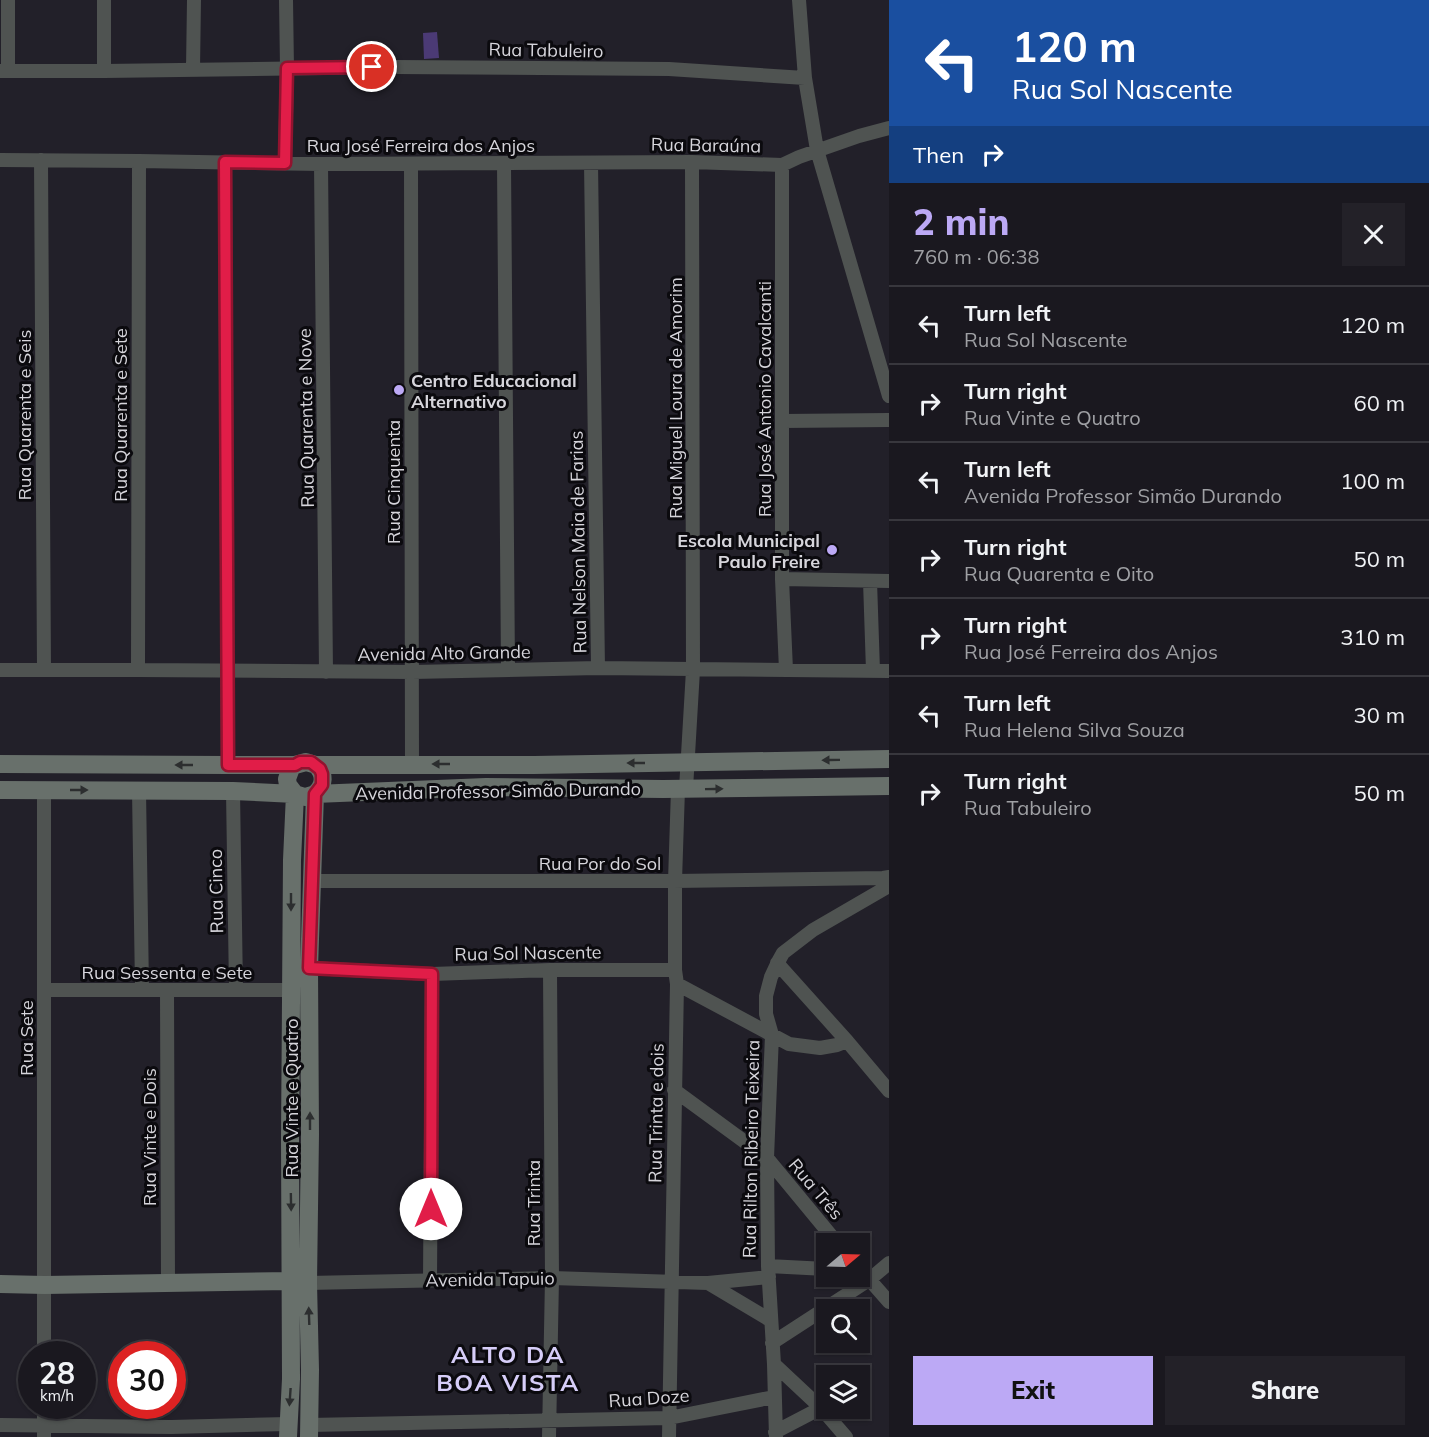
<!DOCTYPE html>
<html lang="en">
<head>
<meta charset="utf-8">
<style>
	:root { --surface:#1a181f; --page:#232128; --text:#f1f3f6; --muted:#9fa0a4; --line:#38373d; --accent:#bca9f5 }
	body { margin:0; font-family:Mulish,sans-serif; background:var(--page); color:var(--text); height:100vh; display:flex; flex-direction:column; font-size:22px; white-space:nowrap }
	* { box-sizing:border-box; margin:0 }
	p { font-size:20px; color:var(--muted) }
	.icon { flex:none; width:33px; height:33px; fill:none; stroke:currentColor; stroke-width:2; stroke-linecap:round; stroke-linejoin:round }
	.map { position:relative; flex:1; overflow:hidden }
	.sheet { display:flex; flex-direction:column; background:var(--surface); width:540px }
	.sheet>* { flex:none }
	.banner { background:#1a4fa0; color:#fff; overflow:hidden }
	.needle { width:39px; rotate:71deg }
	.fabs { position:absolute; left:816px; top:1233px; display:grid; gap:12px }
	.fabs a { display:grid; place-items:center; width:54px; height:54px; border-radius:0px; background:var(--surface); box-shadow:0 2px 4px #0004,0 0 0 2px var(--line); font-size:30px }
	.speed { position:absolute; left:18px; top:1341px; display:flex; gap:12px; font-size:30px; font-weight:700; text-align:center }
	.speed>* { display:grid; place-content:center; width:78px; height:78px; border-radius:50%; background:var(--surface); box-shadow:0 2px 4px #0004,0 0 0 2px var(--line); line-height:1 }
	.speed small { font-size:15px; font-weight:400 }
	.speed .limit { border:9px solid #d22; background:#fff; color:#111 }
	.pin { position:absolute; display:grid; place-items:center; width:51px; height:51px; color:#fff; margin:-26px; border:3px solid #fff; border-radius:50%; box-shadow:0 2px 6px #0007 }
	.me { position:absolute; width:66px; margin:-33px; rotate:0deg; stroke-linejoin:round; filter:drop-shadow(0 0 4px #0008) }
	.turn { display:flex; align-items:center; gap:21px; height:126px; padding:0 24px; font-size:27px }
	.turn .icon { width:78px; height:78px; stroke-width:2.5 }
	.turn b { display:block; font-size:42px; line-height:51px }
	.then { display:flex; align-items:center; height:57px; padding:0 24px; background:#0003; gap:12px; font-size:22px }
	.round { display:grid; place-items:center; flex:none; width:63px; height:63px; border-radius:0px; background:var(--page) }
	.headline { display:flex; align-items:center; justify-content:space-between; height:102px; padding:0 24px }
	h1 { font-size:36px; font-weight:800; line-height:45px; color:var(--accent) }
	.cta { display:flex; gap:12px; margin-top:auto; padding:12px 24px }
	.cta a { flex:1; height:69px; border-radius:0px; background:var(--accent); color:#111; font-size:24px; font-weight:800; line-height:69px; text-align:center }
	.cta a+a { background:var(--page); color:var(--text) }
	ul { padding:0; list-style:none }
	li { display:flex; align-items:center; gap:18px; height:78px; padding:0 24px; border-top:2px solid var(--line) }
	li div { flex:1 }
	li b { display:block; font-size:22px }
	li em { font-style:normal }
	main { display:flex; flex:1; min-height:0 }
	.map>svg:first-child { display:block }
	.building { fill:#4b3a75 }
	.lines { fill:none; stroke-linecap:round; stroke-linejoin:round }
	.street { stroke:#4f5351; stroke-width:14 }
	.secondary { stroke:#68706b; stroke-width:18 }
	.oneway { fill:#2c2e2f }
	.route-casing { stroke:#92132f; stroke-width:15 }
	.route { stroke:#e11d48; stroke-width:10 }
	.poi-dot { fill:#bca9f5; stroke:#0b0a0e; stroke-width:2 }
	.labels { text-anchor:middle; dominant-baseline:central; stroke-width:6; stroke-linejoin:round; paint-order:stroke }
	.street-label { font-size:18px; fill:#d6d5db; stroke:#0b0a0e }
	.poi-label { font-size:18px; font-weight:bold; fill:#d6d5db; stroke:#0b0a0e; text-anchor:start }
	.district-label { font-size:24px; font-weight:bold; letter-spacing:1.5px; fill:#d6cdf8; stroke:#0b0a0e }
</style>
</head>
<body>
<main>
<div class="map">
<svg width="889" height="1437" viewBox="0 0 889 1437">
	<rect width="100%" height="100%" fill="#222029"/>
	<!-- building -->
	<path class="building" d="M437,32L439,58L424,59L423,33Z"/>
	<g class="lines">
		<!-- street -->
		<path class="street" d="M104,0V71
			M799,0L805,78L817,150L889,396
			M193,69L194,0
			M0,71H104L394,67L669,69L805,78
			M8,71V0
			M0,160L139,161L321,164L692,162L782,165L799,157L859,136L889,128
			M41,160L44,670
			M225,162L228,765
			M285,163L287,68L286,0
			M591,163L598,668
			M321,164L326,672
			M411,164L412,764
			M504,164L508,670
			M782,165V579L786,670
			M783,421L889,420
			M782,579L889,581
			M870,581L873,671
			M0,670H138L412,672L598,668L889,671
			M138,670L139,161
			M686,789L693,670L692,162
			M44,790V1354
			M139,790L142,989
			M233,791L236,990
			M312,881H675L883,878L889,877
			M777,963L847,1041L889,1091
			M309,968L432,974L550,970H675
			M677,984L789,1044L820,1048L837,1045L847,1041
			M44,990H291
			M167,991L168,1282
			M674,1090L767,1158L838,1244
			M768,1266L826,1269
			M860,1269L889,1302
			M430,1280L432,974
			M308,1283L552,1278L708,1283L770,1320
			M708,1283L769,1277
			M772,1343L869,1280L889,1263
			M774,1364L821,1408L846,1437
			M44,1406V1437
			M0,1425L171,1427L288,1424
			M309,1425L669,1418L774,1397
			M775,1432L821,1408
			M549,1437L552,1278L550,970
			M669,1437L677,984L675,970V881L678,789
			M776,1437L774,1364L768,1266L767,1158L772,1035L766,1014V996L771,977L778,962L783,953L813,930L887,887"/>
		<!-- secondary -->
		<path class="secondary" d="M0,764L228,765H295L306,762L316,765H534L889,759
			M0,790L233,791L295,794L305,797L315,794L486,787L663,789L889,786
			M0,1284L45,1285L291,1281
			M288,1437L291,1379L290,1140L292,860L295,794L288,785L287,779L291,768L295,765
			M309,1437L310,1370L308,1283L310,1134L309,968L315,794C325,785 325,774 316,765"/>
	</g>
	<!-- one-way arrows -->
	<defs><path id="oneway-solid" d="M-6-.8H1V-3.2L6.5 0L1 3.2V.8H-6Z" transform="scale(1.5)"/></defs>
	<g class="oneway">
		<use href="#oneway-solid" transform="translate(831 760) rotate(179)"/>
		<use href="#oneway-solid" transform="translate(636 763) rotate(-180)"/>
		<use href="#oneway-solid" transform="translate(441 764) rotate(-180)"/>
		<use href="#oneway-solid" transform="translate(184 765) rotate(-180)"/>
		<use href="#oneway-solid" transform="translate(714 789) rotate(-1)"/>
		<use href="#oneway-solid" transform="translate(79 790)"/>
		<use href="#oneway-solid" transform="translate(291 902) rotate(90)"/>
		<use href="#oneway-solid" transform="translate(310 1121) rotate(-90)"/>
		<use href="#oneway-solid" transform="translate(291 1202) rotate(89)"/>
		<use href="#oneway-solid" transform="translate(309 1316) rotate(-92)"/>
		<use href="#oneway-solid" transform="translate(290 1397) rotate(94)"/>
	</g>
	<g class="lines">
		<!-- route casing -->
		<g class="route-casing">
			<path id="route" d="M372,67L287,68L285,163L225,162L228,765H295L300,762H311L320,769L322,774V785L315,794L309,968L432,974L431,1209"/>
		</g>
		<!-- route -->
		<use href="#route" class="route"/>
	</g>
	<!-- markers -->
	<g class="poi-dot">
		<circle cx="399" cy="390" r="6"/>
		<circle cx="832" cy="550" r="6"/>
	</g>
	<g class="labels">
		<!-- street labels -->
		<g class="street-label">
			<text transform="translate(546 50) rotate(1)">Rua Tabuleiro</text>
			<text x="421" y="145">Rua José Ferreira dos Anjos</text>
			<text transform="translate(706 145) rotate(1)">Rua Baraúna</text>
			<text transform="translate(675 398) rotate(-90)">Rua Miguel Loura de Amorim</text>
			<text transform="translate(764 399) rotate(-90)">Rua José Antonio Cavalcanti</text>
			<text transform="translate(24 415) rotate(-90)">Rua Quarenta e Seis</text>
			<text transform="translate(120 415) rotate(-90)">Rua Quarenta e Sete</text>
			<text transform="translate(306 418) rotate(-91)">Rua Quarenta e Nove</text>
			<text transform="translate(393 482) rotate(-90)">Rua Cinquenta</text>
			<text transform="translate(578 542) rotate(-91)">Rua Nelson Maia de Farias</text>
			<text transform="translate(444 653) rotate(-1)">Avenida Alto Grande</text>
			<text transform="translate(498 791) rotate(-1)">Avenida Professor Simão Durando</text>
			<text x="600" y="863">Rua Por do Sol</text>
			<text transform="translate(216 891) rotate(-91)">Rua Cinco</text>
			<text transform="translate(528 953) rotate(-1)">Rua Sol Nascente</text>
			<text x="167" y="972">Rua Sessenta e Sete</text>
			<text transform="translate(26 1038) rotate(-90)">Rua Sete</text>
			<text transform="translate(291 1098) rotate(-90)">Rua Vinte e Quatro</text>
			<text transform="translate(656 1113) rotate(-89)">Rua Trinta e dois</text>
			<text transform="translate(149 1137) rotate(-90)">Rua Vinte e Dois</text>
			<text transform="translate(751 1149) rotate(-89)">Rua Rilton Ribeiro Teixeira</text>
			<text transform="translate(816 1189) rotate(50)">Rua Três</text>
			<text transform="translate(533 1203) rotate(-90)">Rua Trinta</text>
			<text transform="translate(490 1279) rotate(-1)">Avenida Tapuio</text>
			<text transform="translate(649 1398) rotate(-4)">Rua Doze</text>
		</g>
		<!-- poi labels -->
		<g class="poi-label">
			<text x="411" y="380">Centro Educacional<tspan x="411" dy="21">Alternativo</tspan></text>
			<text x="820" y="540" text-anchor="end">Escola Municipal<tspan x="820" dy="21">Paulo Freire</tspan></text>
		</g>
		<!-- district labels -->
		<g class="district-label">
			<text x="508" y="1354">ALTO DA<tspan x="508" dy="28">BOA VISTA</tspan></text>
		</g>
	</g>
</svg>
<div class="fabs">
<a><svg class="needle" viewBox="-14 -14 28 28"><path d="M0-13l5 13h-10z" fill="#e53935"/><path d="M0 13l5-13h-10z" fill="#9fa0a4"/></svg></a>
<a><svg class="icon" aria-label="search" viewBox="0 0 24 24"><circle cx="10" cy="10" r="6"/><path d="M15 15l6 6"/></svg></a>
<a><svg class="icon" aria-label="layers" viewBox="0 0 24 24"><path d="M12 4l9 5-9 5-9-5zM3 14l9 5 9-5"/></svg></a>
</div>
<div class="speed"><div>28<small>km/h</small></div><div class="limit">30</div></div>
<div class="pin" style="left:372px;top:67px;background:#d93025"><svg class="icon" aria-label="arrive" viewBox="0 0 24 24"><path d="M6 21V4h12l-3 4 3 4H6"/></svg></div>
<svg class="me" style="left:431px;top:1209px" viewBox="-20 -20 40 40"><circle r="19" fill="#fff"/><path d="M0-13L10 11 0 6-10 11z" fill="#e11d48"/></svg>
</div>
<section class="sheet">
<div class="banner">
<div class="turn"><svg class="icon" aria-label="left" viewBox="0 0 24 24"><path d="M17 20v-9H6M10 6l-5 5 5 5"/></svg><div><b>120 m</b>Rua Sol Nascente</div></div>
<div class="then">Then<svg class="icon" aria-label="right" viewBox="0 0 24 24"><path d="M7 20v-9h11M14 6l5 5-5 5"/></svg></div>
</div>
<div class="headline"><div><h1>2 min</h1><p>760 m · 06:38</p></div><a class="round"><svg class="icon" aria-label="close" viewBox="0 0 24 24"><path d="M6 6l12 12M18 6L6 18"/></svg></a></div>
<ul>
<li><svg class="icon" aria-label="left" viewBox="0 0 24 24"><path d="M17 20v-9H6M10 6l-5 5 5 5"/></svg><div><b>Turn left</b><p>Rua Sol Nascente</p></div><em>120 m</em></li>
<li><svg class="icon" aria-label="right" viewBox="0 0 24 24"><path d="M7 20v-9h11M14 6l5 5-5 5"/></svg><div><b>Turn right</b><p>Rua Vinte e Quatro</p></div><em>60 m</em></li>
<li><svg class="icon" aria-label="left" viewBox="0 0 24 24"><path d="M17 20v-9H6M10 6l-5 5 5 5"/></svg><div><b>Turn left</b><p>Avenida Professor Simão Durando</p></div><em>100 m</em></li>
<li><svg class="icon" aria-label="right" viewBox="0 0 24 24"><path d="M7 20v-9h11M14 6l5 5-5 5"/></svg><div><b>Turn right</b><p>Rua Quarenta e Oito</p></div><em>50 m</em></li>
<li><svg class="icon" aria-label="right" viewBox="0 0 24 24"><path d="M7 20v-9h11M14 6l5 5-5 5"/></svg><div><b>Turn right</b><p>Rua José Ferreira dos Anjos</p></div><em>310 m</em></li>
<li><svg class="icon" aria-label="left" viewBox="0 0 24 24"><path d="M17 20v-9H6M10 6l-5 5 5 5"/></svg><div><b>Turn left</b><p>Rua Helena Silva Souza</p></div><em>30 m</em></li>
<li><svg class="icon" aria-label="right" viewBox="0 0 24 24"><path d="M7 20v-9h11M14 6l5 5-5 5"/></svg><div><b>Turn right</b><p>Rua Tabuleiro</p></div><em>50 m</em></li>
</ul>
<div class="cta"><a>Exit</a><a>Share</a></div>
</section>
</main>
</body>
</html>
